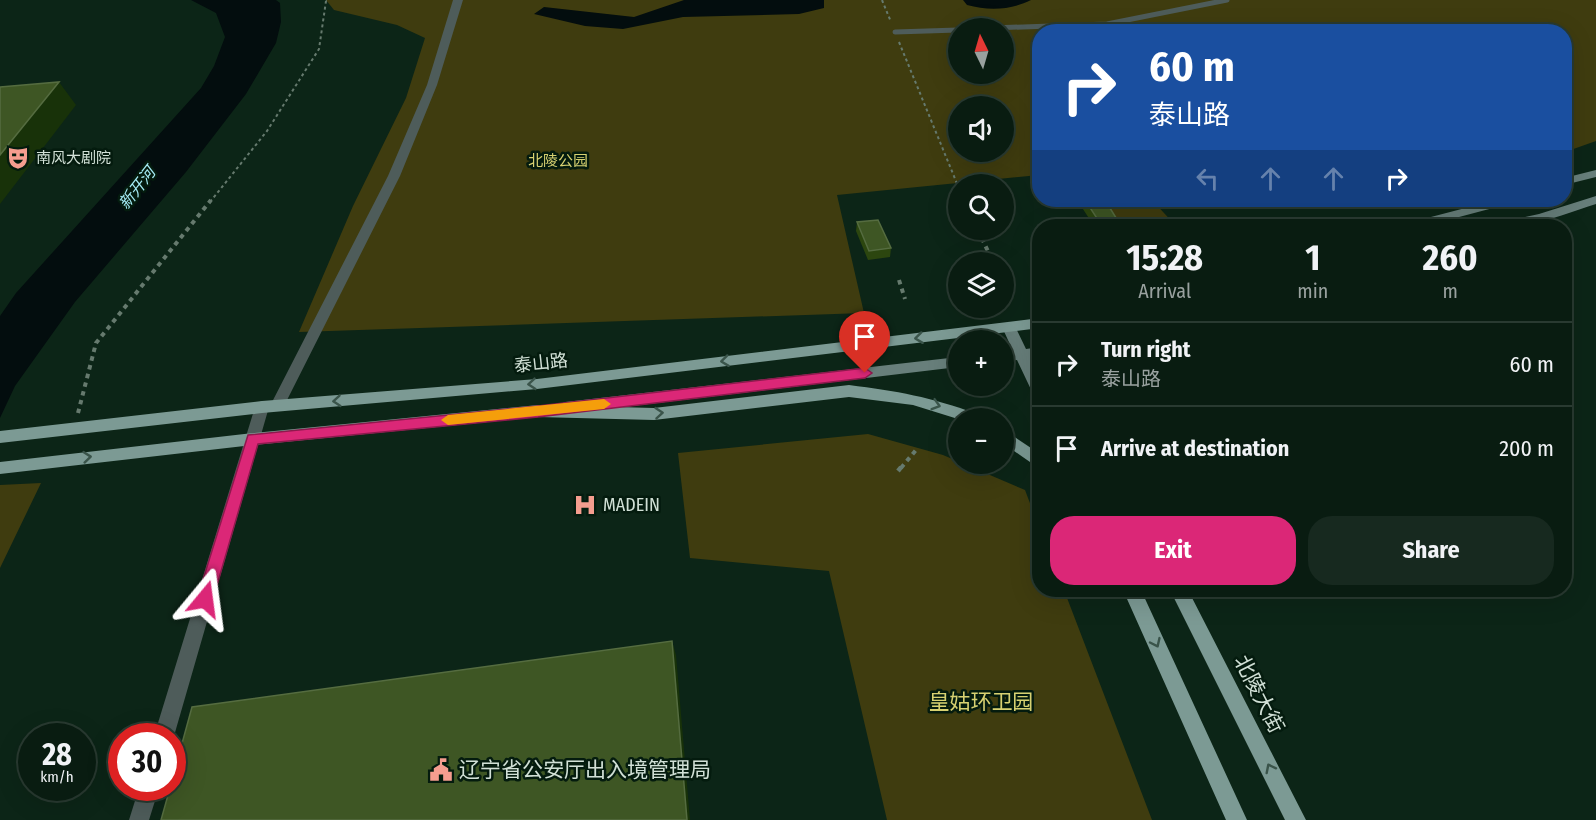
<!DOCTYPE html>
<html lang="en">
<head>
<meta charset="utf-8">
<style>
	:root { --surface:#091c11; --page:#17291f; --text:#f1f3f6; --muted:#99a19f; --line:#293a31; --accent:#db2777 }
	body { margin:0; font-family:"Fira Sans Condensed","Noto Sans SC",sans-serif; background:var(--page); color:var(--text); height:100vh; display:flex; flex-direction:column; font-size:22px; white-space:nowrap }
	* { box-sizing:border-box; margin:0 }
	p { font-size:20px; color:var(--muted) }
	.icon { flex:none; width:33px; height:33px; fill:none; stroke:currentColor; stroke-width:2; stroke-linecap:round; stroke-linejoin:round }
	.map { position:relative; flex:1; overflow:hidden }
	.drawer { position:absolute; left:1032px; top:219px; width:540px; height:378px; display:flex; flex-direction:column; background:var(--surface); border-radius:24px; box-shadow:0 6px 24px #0002,0 0 0 2px var(--line) }
	.drawer>* { flex:none }
	.hud { position:absolute; left:1032px; top:24px; width:540px; height:183px; border-radius:24px; box-shadow:0 6px 24px #0002,0 0 0 2px var(--line); background:#1a4fa0; color:#fff; overflow:hidden }
	.needle { width:39px; rotate:355deg }
	.buttons { position:absolute; left:948px; top:18px; display:grid; gap:12px }
	.buttons a { display:grid; place-items:center; width:66px; height:66px; border-radius:50%; background:var(--surface); box-shadow:0 6px 24px #0002,0 0 0 2px var(--line); font-size:30px }
	.speed { position:absolute; left:18px; top:723px; display:flex; gap:12px; font-size:30px; font-weight:700; text-align:center }
	.speed>* { display:grid; place-content:center; width:78px; height:78px; border-radius:50%; background:var(--surface); box-shadow:0 6px 24px #0002,0 0 0 2px var(--line); line-height:1 }
	.speed small { font-size:15px; font-weight:400 }
	.speed .limit { border:9px solid #d22; background:#fff; color:#111 }
	.pin { position:absolute; display:grid; place-items:center; width:51px; height:51px; color:#fff; margin:-62px -26px; border-radius:50% 50% 50% 0; rotate:-45deg; box-shadow:0 0 6px #0007 }
	.pin .icon { rotate:45deg }
	.me { position:absolute; width:66px; margin:-33px; rotate:16deg; stroke-linejoin:round; filter:drop-shadow(0 0 4px #0008) }
	.turn { display:flex; align-items:center; gap:21px; height:126px; padding:0 18px; font-size:27px }
	.turn .icon { width:78px; height:78px; stroke-width:2.5 }
	.turn b { display:block; font-size:42px; line-height:51px }
	.lanes { display:flex; align-items:center; height:57px; padding:0 18px; background:#0003; justify-content:center; gap:30px; direction:ltr }
	.lanes .off { opacity:.35 }
	.eta { display:flex; justify-content:space-evenly; align-items:center; height:102px; text-align:center }
	.eta b { font-size:36px; font-weight:700; line-height:42px }
	.action { display:flex; gap:12px; margin-top:auto; padding:12px 18px }
	.action a { flex:1; height:69px; border-radius:24px; background:var(--accent); color:#fff; font-size:24px; font-weight:700; line-height:69px; text-align:center }
	.action a+a { background:var(--page); color:var(--text) }
	ul { padding:0; list-style:none }
	li { display:flex; align-items:center; gap:18px; height:84px; padding:0 18px; border-top:2px solid var(--line) }
	li div { flex:1 }
	li b { display:block; font-size:22px }
	li em { font-style:normal }
	.map>svg:first-child { display:block }
	.green { fill:#3f3c0f; fill-rule:evenodd }
	.water { fill:#030d0e }
	.lines { fill:none; stroke-linecap:round; stroke-linejoin:round }
	.path-far2 { stroke:#667a6e; stroke-width:2; stroke-dasharray:3 3; stroke-linecap:butt }
	.path-far1 { stroke:#667a6e; stroke-width:4; stroke-dasharray:4.5 4.5; stroke-linecap:butt }
	.path { stroke:#667a6e; stroke-width:4.5; stroke-dasharray:5 5; stroke-linecap:butt }
	.service { stroke:#4e5c5a; stroke-width:5 }
	.minor { fill:#4e5c5a; fill-rule:evenodd }
	.secondary { fill:#687f7b; fill-rule:evenodd }
	.primary { fill:#7c9a94; fill-rule:evenodd }
	.wall { fill:#2c460f }
	.shaded-wall { fill:#183209 }
	.building { fill:#3e5624; stroke:#556c40; stroke-width:1.5 }
	.oneway { stroke:#3a544a }
	.route { fill:#db2777; stroke:#8e194d; stroke-width:1.5 }
	.slow { fill:#f59e0b }
	.labels { text-anchor:middle; dominant-baseline:central; stroke-width:5; stroke-linejoin:round; paint-order:stroke }
	.far-poi-label { font-size:15px; fill:#d1e0d6; stroke:#041b0e; text-anchor:start }
	.far-park-label { font-size:15px; fill:#d7d171; stroke:#041b0e }
	.far-water-label { font-size:16px; font-style:italic; fill:#a7eef8; stroke:#041b0e }
	.street-label { font-size:18px; fill:#d1e0d6; stroke:#041b0e }
	.poi-label { font-size:18px; fill:#d1e0d6; stroke:#041b0e; text-anchor:start }
	.near-street-label { font-size:21px; fill:#d1e0d6; stroke:#041b0e }
	.near-park-label { font-size:21px; fill:#d7d171; stroke:#041b0e }
	.near-poi-label { font-size:21px; fill:#d1e0d6; stroke:#041b0e; text-anchor:start }
</style>
</head>
<body>
<div class="map">
<svg width="1596" height="820" viewBox="0 0 1596 820">
	<rect width="100%" height="100%" fill="#0c2517"/>
	<!-- green -->
	<path class="green" d="M326,0H1596V141L1565,152L1564,32H1040L1039,175L837,195L864,313L299,332L353,206L406,98L425,38L397,25L334,10ZM958,28H1004V74H958ZM958,106H1004V152H958Z
		M1090,200H1152L1176,226H1109Z
		M868,434L943,455L1025,490L1039,527L1040,590H1064L1152,820H887L829,571L690,558L678,453Z
		M41,483L0,568V485Z"/>
	<!-- water -->
	<path class="water" d="M191,0H276L280,3L281,22L276,43L246,94L186,172L75,302L15,386L0,418V316L16,293L201,88L214,66L225,37L216,13Z
		M684,0H824V8L799,14L683,17L623,29L585,26L534,14L544,7L634,17Z
		M963,0H1031C1011,10 989,11 967,5Z"/>
	<g class="lines">
		<!-- path-far2 -->
		<path class="path-far2" d="M882,0L891,22
			M899,42L958,186
			M210,202L267,131L319,49L326,1L324,0"/>
		<!-- path-far1 -->
		<path class="path-far1" d="M978,230L993,262
			M899,280L905,299
			M1004,286L1009,298
			M78,413L96,343L211,200
			M901,468L916,450"/>
		<!-- path -->
		<path class="path" d="M898,471L902,466"/>
		<!-- service -->
		<path class="service" d="M991,28L1107,24L1227,0
			M895,32L958,30"/>
		<!-- minor -->
		<path class="minor" d="M453,0H463L437,85L400,176L282,410H272L270,406L388,176L427,85Z
			M262,401L267,403L269,407L174,736L172,739V736H154L255,407L257,403Z
			M139,788H159L149,820H129Z"/>
		<!-- secondary -->
		<path class="secondary" d="M1596,170V177L1564,185V178Z
			M1596,196V204C1564,214 1528,230 1494,226L1496,223L1539,214Z
			M1496,200H1514L1512,203L1425,226H1406L1408,223Z
			M1009,322L1014,324L1026,349L1040,347V357L1031,358L1040,377V399L1035,398L1017,360L1004,362V352L1013,351L1002,327Z
			M958,357V367L565,414L560,412L558,408L560,404L565,402Z"/>
		<!-- primary -->
		<path class="primary" d="M1040,318V328L537,389L262,413L0,443V431L262,401L537,379Z
			M849,385C897,391 931,397 977,414L980,418L958,419L913,405L849,397L654,420L538,417L253,445L0,474V462L253,433L538,405L654,408Z
			M1004,430L1040,454V469L1004,444Z
			M1123,590H1141L1247,820H1226Z
			M1170,590H1188L1306,820H1285Z"/>
	</g>
	<!-- wall -->
	<path class="wall" d="M1080,200H1105L1118,221L1116,226H1094L1079,203Z
		M857,222L891,248L890,257L868,260L856,231Z"/>
	<!-- shaded-wall -->
	<path class="shaded-wall" d="M59,82L76,105L0,204V155Z
		M672,641L676,655L690,820H687Z"/>
	<!-- building -->
	<path class="building" d="M59,82L0,155V87Z
		M1085,200H1105L1118,221L1100,223Z
		M878,220L891,248L869,251L857,222Z
		M672,641L687,820H161L170,788H172V780L192,707Z"/>
	<!-- one-way arrows -->
	<defs><path id="oneway-chevron" d="M-2-3.5L2.5 0L-2 3.5" fill="none" stroke-width="1.6" stroke-linecap="round" stroke-linejoin="round" transform="scale(1.5)"/></defs>
	<g class="oneway">
		<use href="#oneway-chevron" transform="translate(919 338) rotate(173)"/>
		<use href="#oneway-chevron" transform="translate(725 361) rotate(173)"/>
		<use href="#oneway-chevron" transform="translate(532 384) rotate(175)"/>
		<use href="#oneway-chevron" transform="translate(337 401) rotate(175)"/>
		<use href="#oneway-chevron" transform="translate(936 405) rotate(16)"/>
		<use href="#oneway-chevron" transform="translate(659 413) rotate(-5)"/>
		<use href="#oneway-chevron" transform="translate(87 457) rotate(-6)"/>
		<use href="#oneway-chevron" transform="translate(1156 643) rotate(65)"/>
		<use href="#oneway-chevron" transform="translate(1270 768) rotate(-117)"/>
	</g>
	<!-- route -->
	<path class="route" d="M865,368L872,373L865,378L538,417L258,444L213,599L211,604L205,606L199,604L197,599L248,435L538,406Z"/>
	<!-- slow -->
	<path class="slow" d="M604,399L611,404L604,409L448,425L441,420L448,415Z"/>
	<!-- icons -->
	<defs>
		<g id="theatre-bare" transform="scale(1.8)"><path d="M-5-5.5Q0-4 5-5.5V0Q5 5 0 6Q-5 5-5 0ZM-3.3-2.5H-1v1.5H-3.3ZM1-2.5H3.3v1.5H1ZM-2.8 1Q0 5.5 2.8 1Z" fill="#f59d8f" stroke="#041b0e" stroke-width="2.5" paint-order="stroke"/></g>
		<g id="hospital-bare" transform="scale(1.8)"><path d="M-5-5h3v3.5h4V-5h3V5h-3V1.5h-4V5h-3Z" fill="#f59d8f" stroke="#041b0e" stroke-width="2.5" paint-order="stroke"/></g>
		<g id="civic-bare" transform="scale(1.8)"><path d="M-.6-6.5H3V-4.5H.6V-3L4-1V1h2V6H-6V1h2V-1L-.6-3ZM-1.2 2.5V6h2.4V2.5Z" fill="#f59d8f" stroke="#041b0e" stroke-width="2.5" paint-order="stroke"/></g>
	</defs>
	<g fill-rule="evenodd">
		<use href="#theatre-bare" x="18" y="158"/>
		<use href="#hospital-bare" x="585" y="505"/>
		<use href="#civic-bare" x="441" y="770"/>
	</g>
	<g class="labels">
		<!-- far-poi labels -->
		<g class="far-poi-label">
			<text x="36" y="158">南风大剧院</text>
		</g>
		<!-- far-park labels -->
		<g class="far-park-label">
			<text x="558" y="161">北陵公园</text>
		</g>
		<!-- far-water labels -->
		<g class="far-water-label">
			<text transform="translate(137 188) rotate(-52)">新开河</text>
		</g>
		<!-- street labels -->
		<g class="street-label">
			<text transform="translate(541 363) rotate(-6)">泰山路</text>
		</g>
		<!-- poi labels -->
		<g class="poi-label">
			<text x="603" y="505">MADEIN</text>
		</g>
		<!-- near-street labels -->
		<g class="near-street-label">
			<text transform="translate(1259 694) rotate(63)">北陵大街</text>
		</g>
		<!-- near-park labels -->
		<g class="near-park-label">
			<text x="981" y="702">皇姑环卫园</text>
		</g>
		<!-- near-poi labels -->
		<g class="near-poi-label">
			<text x="459" y="770">辽宁省公安厅出入境管理局</text>
		</g>
	</g>
</svg>
<div class="buttons">
<a><svg class="needle" viewBox="-14 -14 28 28"><path d="M0-13l5 13h-10z" fill="#e53935"/><path d="M0 13l5-13h-10z" fill="#99a19f"/></svg></a>
<a><svg class="icon" aria-label="sound" viewBox="0 0 24 24"><path d="M4 9h4l5-4v14l-5-4H4zM17 9q2 3 0 6"/></svg></a>
<a><svg class="icon" aria-label="search" viewBox="0 0 24 24"><circle cx="10" cy="10" r="6"/><path d="M15 15l6 6"/></svg></a>
<a><svg class="icon" aria-label="layers" viewBox="0 0 24 24"><path d="M12 4l9 5-9 5-9-5zM3 14l9 5 9-5"/></svg></a>
<a>+</a>
<a>−</a>
</div>
<div class="speed"><div>28<small>km/h</small></div><div class="limit">30</div></div>
<div class="pin" style="left:865px;top:373px;background:#d93025"><svg class="icon" aria-label="arrive" viewBox="0 0 24 24"><path d="M6 21V4h12l-3 4 3 4H6"/></svg></div>
<svg class="me" style="left:205px;top:599px" viewBox="-20 -20 40 40"><path d="M0-17L14 15 0 8-14 15z" fill="#db2777" stroke="#fff" stroke-width="4"/></svg>
<div class="hud">
<div class="turn"><svg class="icon" aria-label="right" viewBox="0 0 24 24"><path d="M7 20v-9h11M14 6l5 5-5 5"/></svg><div><b>60 m</b>泰山路</div></div>
<div class="lanes"><svg class="icon off" aria-label="left" viewBox="0 0 24 24"><path d="M17 20v-9H6M10 6l-5 5 5 5"/></svg><svg class="icon off" aria-label="ahead" viewBox="0 0 24 24"><path d="M12 20V5M6 11l6-6 6 6"/></svg><svg class="icon off" aria-label="ahead" viewBox="0 0 24 24"><path d="M12 20V5M6 11l6-6 6 6"/></svg><svg class="icon" aria-label="right" viewBox="0 0 24 24"><path d="M7 20v-9h11M14 6l5 5-5 5"/></svg></div>
</div>
<section class="drawer">
<div class="eta">
<div><b>15:28</b><p>Arrival</p></div>
<div><b>1</b><p>min</p></div>
<div><b>260</b><p>m</p></div>
</div>
<ul>
<li><svg class="icon" aria-label="right" viewBox="0 0 24 24"><path d="M7 20v-9h11M14 6l5 5-5 5"/></svg><div><b>Turn right</b><p>泰山路</p></div><em>60 m</em></li>
<li><svg class="icon" aria-label="arrive" viewBox="0 0 24 24"><path d="M6 21V4h12l-3 4 3 4H6"/></svg><div><b>Arrive at destination</b></div><em>200 m</em></li>
</ul>
<div class="action"><a>Exit</a><a>Share</a></div>
</section>
</div>
</body>
</html>
